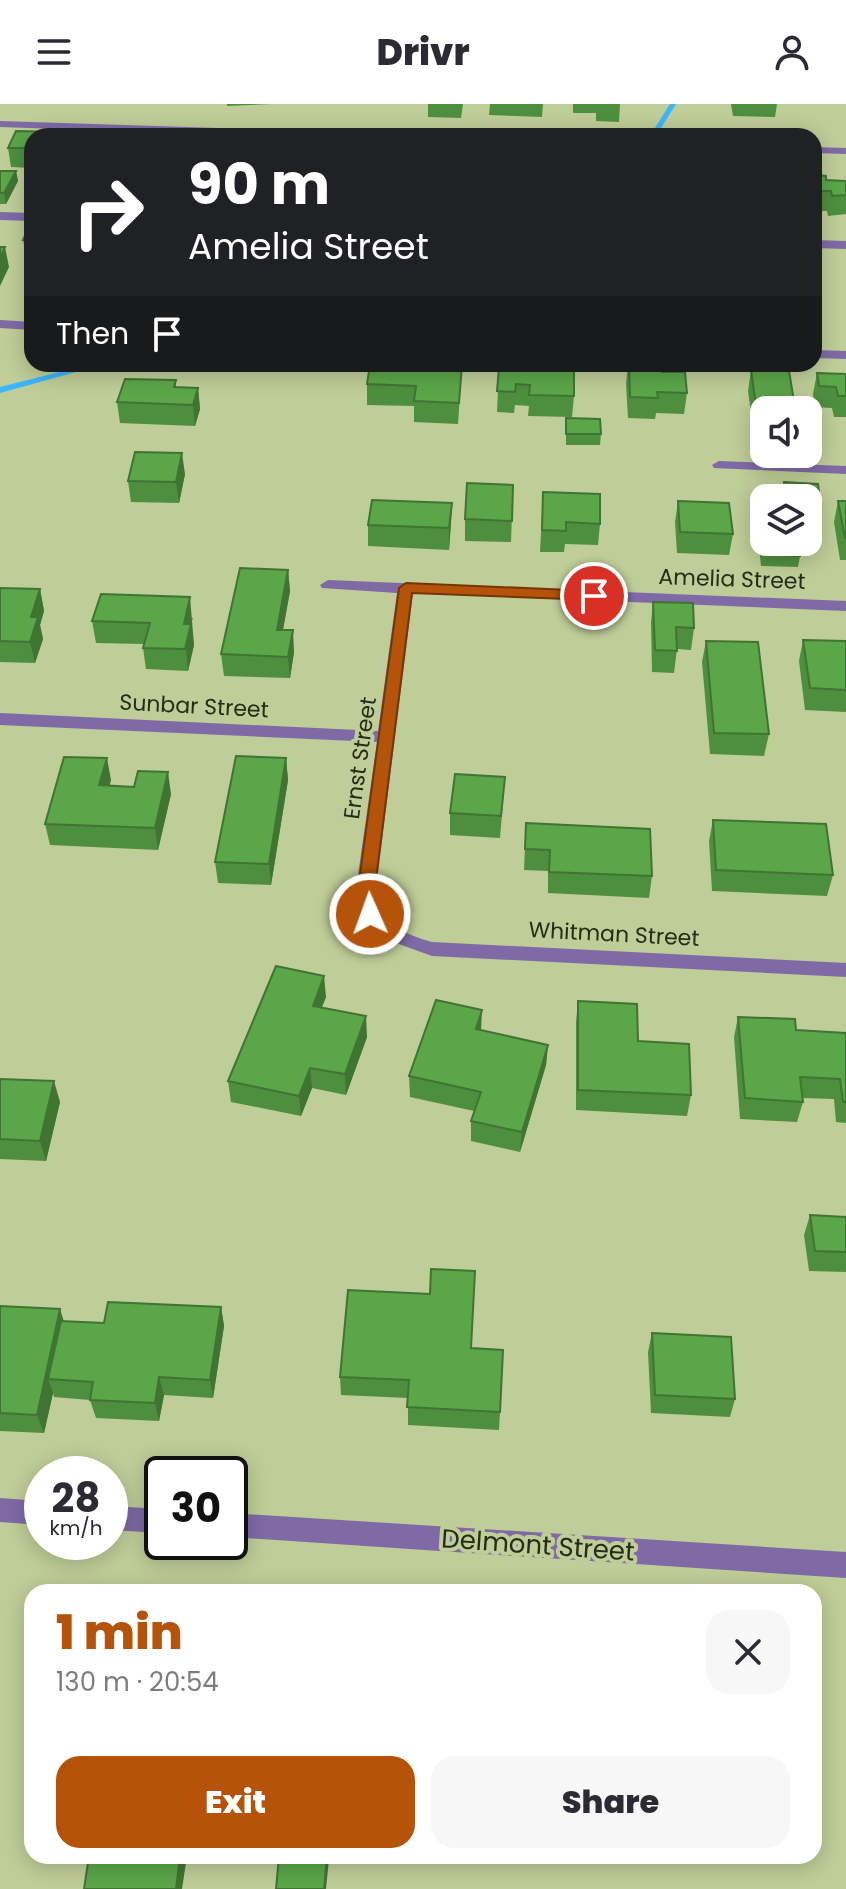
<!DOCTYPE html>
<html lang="en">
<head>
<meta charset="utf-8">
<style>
	:root { --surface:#fff; --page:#f7f7f7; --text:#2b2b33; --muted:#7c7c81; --accent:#b45309 }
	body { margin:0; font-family:Poppins,sans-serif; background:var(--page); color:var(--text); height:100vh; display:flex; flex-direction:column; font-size:30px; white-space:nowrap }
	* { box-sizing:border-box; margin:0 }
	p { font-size:26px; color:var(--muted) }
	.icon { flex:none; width:44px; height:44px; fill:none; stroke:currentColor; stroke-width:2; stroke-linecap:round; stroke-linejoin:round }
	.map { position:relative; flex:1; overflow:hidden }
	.drawer { position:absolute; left:24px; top:1480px; width:798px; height:280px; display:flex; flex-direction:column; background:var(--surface); border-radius:24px; box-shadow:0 4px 20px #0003 }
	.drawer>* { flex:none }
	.top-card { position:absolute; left:24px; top:24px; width:798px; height:244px; border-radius:24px; box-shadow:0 4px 20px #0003; background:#202124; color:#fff; overflow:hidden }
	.tools { position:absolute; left:750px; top:292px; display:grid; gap:16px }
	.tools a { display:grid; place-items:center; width:72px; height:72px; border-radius:16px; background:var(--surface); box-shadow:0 4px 20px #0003; font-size:40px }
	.speed { position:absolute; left:24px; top:1352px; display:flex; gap:16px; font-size:40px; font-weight:700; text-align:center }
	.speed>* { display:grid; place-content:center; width:104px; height:104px; border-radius:50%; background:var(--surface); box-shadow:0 4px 20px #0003; line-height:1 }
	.speed small { font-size:20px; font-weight:400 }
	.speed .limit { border:4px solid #111; border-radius:12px; background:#fff; color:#111 }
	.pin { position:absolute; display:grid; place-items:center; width:68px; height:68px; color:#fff; margin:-34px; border:4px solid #fff; border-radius:50%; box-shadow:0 2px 8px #0007 }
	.me { position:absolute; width:88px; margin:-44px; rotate:358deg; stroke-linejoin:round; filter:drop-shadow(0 0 6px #0008) }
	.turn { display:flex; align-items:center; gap:28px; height:168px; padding:0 32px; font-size:36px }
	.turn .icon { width:104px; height:104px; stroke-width:2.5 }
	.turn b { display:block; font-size:56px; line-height:68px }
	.then { display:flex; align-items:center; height:76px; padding:0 32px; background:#0003; gap:16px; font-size:30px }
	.round { display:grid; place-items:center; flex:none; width:84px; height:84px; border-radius:24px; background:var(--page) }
	.summary { display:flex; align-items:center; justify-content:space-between; height:136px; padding:0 32px }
	h1 { font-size:48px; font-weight:800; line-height:60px; color:var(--accent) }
	.primary-button { display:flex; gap:16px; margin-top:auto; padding:16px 32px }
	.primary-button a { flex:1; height:92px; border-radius:24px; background:var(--accent); color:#fff; font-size:32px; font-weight:800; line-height:92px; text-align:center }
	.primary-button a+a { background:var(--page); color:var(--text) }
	header { display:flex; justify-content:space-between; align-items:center; height:104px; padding:0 32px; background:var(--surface); font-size:36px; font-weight:800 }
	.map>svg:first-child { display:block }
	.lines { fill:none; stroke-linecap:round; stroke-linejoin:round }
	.stream { fill:#3ab5fe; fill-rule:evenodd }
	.minor { fill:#7f6aa6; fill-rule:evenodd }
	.wall { fill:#4e8f3f }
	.shaded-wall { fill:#407433 }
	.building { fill:#5ba649; stroke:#407433; stroke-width:2 }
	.route { fill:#b45309; stroke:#753606; stroke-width:2 }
	.labels { text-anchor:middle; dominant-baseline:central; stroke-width:8; stroke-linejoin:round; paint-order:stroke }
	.street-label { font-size:22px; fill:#272c17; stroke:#bfcd98 }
	.near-street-label { font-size:26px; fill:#272c17; stroke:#bfcd98 }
</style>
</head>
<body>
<header><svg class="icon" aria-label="menu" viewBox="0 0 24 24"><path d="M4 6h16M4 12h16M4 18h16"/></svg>Drivr<svg class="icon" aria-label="person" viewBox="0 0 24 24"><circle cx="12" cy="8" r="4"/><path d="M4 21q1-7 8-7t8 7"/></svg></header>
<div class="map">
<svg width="846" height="1785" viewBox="0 0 846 1785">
	<rect width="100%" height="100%" fill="#bfcd98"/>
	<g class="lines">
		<!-- stream -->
		<path class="stream" d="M670,0H676L656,32H650Z
			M91,260H105L0,289V283Z"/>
		<!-- minor -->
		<path class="minor" d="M0,17L369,29L375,32H263L0,23Z
			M814,43L846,44V50L814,49Z
			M0,108L32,109V117L0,116Z
			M814,136L846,137V145L814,144Z
			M0,216L32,218V226L0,224Z
			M814,246L846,247V255L814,254Z
			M719,357L846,362V370L714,364L712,361Z
			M328,476L846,497V507L413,489L375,792C384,821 404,830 432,838L846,859V873L432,852L382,834L368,820L355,792L377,638L0,621V609L378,627L397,489L322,484L320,481Z
			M0,1394L42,1397V1421L0,1418Z
			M110,1402L162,1405V1429L110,1426Z
			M230,1409L846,1448V1474L230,1433Z"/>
	</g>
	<!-- wall -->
	<path class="wall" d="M227,0H271L227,2Z
		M428,0H463L461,14L428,13Z
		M490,0H543L542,13L489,11Z
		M573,0H620L619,18L596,17V9H573Z
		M731,0H777L775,13L733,12Z
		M16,27L56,28L57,32H32V64L11,63L8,44Z
		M0,67H16L18,77L6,100H0Z
		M814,71L826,76L846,77V110L828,112L827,107H814Z
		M32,123V146H25L23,136Z
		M32,153V183L28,163Z
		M628,260L662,268L687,289L684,310L656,309L655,315L628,314L626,280Z
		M462,261L458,320L414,318V302L367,301V280Z
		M499,263L574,292L572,313L528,312L529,302L515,301L514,309L497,308Z
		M751,266L794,297L792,306H764V317L752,316L748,287Z
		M817,269L846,270V313H834L832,304L815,303L813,290Z
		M176,276V283L198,284L200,305L195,322L120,319L117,298Z
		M566,314L601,330L600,341H566Z
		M185,370L179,399L131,398L128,377Z
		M784,378L818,380L821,405L819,416L808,415V394H782Z
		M513,381L511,438L465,437V415Z
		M543,388L600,420L598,441L565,440L564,448H540Z
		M678,397L733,430L729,451L677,449L675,418Z
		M838,397H846V456H840L834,418Z
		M452,399L449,446L368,442V421Z
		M760,422L800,452L798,463L761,462L758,434Z
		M288,466L290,487L283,526L294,548L290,574L224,572L221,550Z
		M0,484L40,485L44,507L40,521L43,535L35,559L0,558Z
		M653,498L694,524L691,546L677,545L674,569L652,568L651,519Z
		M193,514L191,520L194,541L188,567L146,565L143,544L144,540L96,539L92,517Z
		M803,536L846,537V608L805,606L799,557Z
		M706,537L769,630L764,652L710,650L702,558Z
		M286,654L288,676L271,781L218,779L215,758Z
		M505,673L500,734L450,731V709Z
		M111,676L109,682L171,690L158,746L50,741L45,720Z
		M713,716L833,771L827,792L712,787L709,737Z
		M526,719L652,772L649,794L548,789V767L524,766Z
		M326,893L322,903L367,933L346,991L312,984L301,1012L231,998L228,977Z
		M578,897L638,937L691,991L687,1012L576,1006V918Z
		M738,913L796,926L846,929V1019L836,1018L834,995L803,994V998L797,1018L740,1015L734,933Z
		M481,926L548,941L546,961L520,1048L471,1037V1017L474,1007L410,993L409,972Z
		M0,975L60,998L46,1057L0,1055Z
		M810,1111L846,1113V1168L809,1167L804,1131Z
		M0,1202L64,1217L104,1219L221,1203L224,1222L213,1294L164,1291L159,1317L96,1314L90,1296L54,1293L53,1289L44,1329L0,1327Z
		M652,1229L735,1295L730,1313L651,1309L648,1248Z
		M471,1244L500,1308L499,1326L408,1321V1294L341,1291L340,1273Z"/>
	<!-- shaded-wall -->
	<path class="shaded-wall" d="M16,67L18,77L6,100L4,89Z
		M5,143L9,163L0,182V154Z
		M198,284L200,305L195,322L193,301Z
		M182,349L185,370L179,399L176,378Z
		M452,399L451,420L449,446V424Z
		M288,466L290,487L279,547L277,526Z
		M40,485L44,507L40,521L43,535L35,559L30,538L31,513Z
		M190,493L194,541L188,567L184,520Z
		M293,526L294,548L290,574L288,553Z
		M107,654L111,676L104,703L99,681Z
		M286,654L288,676L271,781L269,760Z
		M168,668L171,690L158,746L155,724Z
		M324,872L326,893L314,922L313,902Z
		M482,906L481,927L476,925Z
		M366,912L367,933L346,991L345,970Z
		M548,941L546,961L520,1048L522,1028Z
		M310,964L312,984L301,1012L299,992Z
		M54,977L60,998L46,1057L40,1037Z
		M221,1203L224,1222L213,1294L210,1276Z
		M60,1205L66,1224L48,1275L53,1289L44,1329L37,1311Z
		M159,1273L164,1291L159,1317L155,1299Z
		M180,1752H187L182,1785H176Z
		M327,1752L329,1755L326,1785H324Z"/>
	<!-- building -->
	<path class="building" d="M16,27L56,28L54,32H32V44H8Z
		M161,27L187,28L185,32H145L146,29Z
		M0,67H16L4,89H0Z
		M814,71L826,72V76L846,77V91L832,92L831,87H814Z
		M29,123H32V136H23Z
		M0,143H5L0,154Z
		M32,153V163H28Z
		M370,260L462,261L459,299L414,297L416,282L367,280Z
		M629,260H661L662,268H685L687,289L657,288L658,294L630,293Z
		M499,263L574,265V292L529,291L530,281L516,280L515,288L497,287Z
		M751,266L789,267L794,297L755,295Z
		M817,269L846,270V292H838L836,283L819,282Z
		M125,275L176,276L174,283L198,284L193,301L117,298Z
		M566,314L600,315L601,330H566Z
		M135,348L182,349L176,378L128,377Z
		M784,378L818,380L821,405L808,404V394H786Z
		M467,379L513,381L512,417L465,415Z
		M543,388L600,390V420L566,418V427L542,426Z
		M372,396L452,399L449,424L368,421Z
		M678,397L729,399L733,430L680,428Z
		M838,397H846V434H845Z
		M760,422L764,423V438H799L800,452L763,450Z
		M240,464L288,466L277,526H293L288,553L221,550Z
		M0,484L40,485L31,513H38L30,538L0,537Z
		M101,490L190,493L184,520H191L185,545L143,544L150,519L92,517Z
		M653,498L693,499L694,524L676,523L677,547L655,546Z
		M803,536L846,537V586L810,584Z
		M706,537L758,538L769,630L714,629Z
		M236,652L286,654L269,760L215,758Z
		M64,653L107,654L99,681L134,683L138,667L168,668L155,724L45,720Z
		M455,670L505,673L501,712L450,709Z
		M713,716L826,720L833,771L716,766Z
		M526,719L650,725L652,772L549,768L550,746L525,745Z
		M276,862L324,872L313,902L366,912L345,970L310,964L299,992L228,977Z
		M436,896L482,906L476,925L548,941L522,1028L471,1017L481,988L409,972Z
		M578,897L637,900L638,937L689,940L691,991L578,986Z
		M738,913L795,915L796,926L846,929V998H843L840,975L800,973L803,998L745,994Z
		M0,975L54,977L40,1037L0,1035Z
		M810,1111L846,1113V1148L815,1147Z
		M431,1165L475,1167L471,1244L503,1246L500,1308L407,1303L409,1276L340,1273L348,1186L430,1190Z
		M108,1198L221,1203L210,1276L159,1273L155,1299L90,1296L93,1278L48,1275L61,1217L104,1219Z
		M0,1202L60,1205L37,1311L0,1309Z
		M652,1229L731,1233L735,1295L655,1291Z
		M89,1752H180L176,1785H84Z
		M279,1752H327L324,1785H276Z"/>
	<!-- route -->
	<path class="route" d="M406,479L594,487L602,492L594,496L412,489L374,792L379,810L370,817L361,810L357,792L399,484Z"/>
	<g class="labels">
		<!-- street labels -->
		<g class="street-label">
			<text transform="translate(732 475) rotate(2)">Amelia Street</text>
			<text transform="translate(194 602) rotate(3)">Sunbar Street</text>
			<text transform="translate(360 654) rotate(-82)">Ernst Street</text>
			<text transform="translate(614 830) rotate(3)">Whitman Street</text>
		</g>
		<!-- near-street labels -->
		<g class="near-street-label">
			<text transform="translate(538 1441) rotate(4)">Delmont Street</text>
		</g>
	</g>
</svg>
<div class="tools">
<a><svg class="icon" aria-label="sound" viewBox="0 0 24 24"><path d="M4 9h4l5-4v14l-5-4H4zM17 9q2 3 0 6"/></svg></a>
<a><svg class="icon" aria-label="layers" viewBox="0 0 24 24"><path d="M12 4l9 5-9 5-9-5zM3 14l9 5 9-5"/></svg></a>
</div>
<div class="speed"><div>28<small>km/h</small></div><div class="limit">30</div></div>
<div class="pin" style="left:594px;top:492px;background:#d93025"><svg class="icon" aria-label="arrive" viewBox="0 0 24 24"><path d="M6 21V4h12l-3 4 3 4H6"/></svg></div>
<svg class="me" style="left:370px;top:810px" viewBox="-20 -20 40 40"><circle r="17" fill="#b45309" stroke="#fff" stroke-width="3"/><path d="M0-11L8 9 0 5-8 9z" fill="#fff"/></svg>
<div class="top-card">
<div class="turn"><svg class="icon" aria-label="right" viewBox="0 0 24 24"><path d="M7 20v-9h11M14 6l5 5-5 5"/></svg><div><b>90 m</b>Amelia Street</div></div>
<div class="then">Then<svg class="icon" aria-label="arrive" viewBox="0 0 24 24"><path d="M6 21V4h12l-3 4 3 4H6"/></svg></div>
</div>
<section class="drawer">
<div class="summary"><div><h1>1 min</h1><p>130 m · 20:54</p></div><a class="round"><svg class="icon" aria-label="close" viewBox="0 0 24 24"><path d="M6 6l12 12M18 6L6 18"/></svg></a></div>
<div class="primary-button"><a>Exit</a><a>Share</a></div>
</section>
</div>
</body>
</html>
